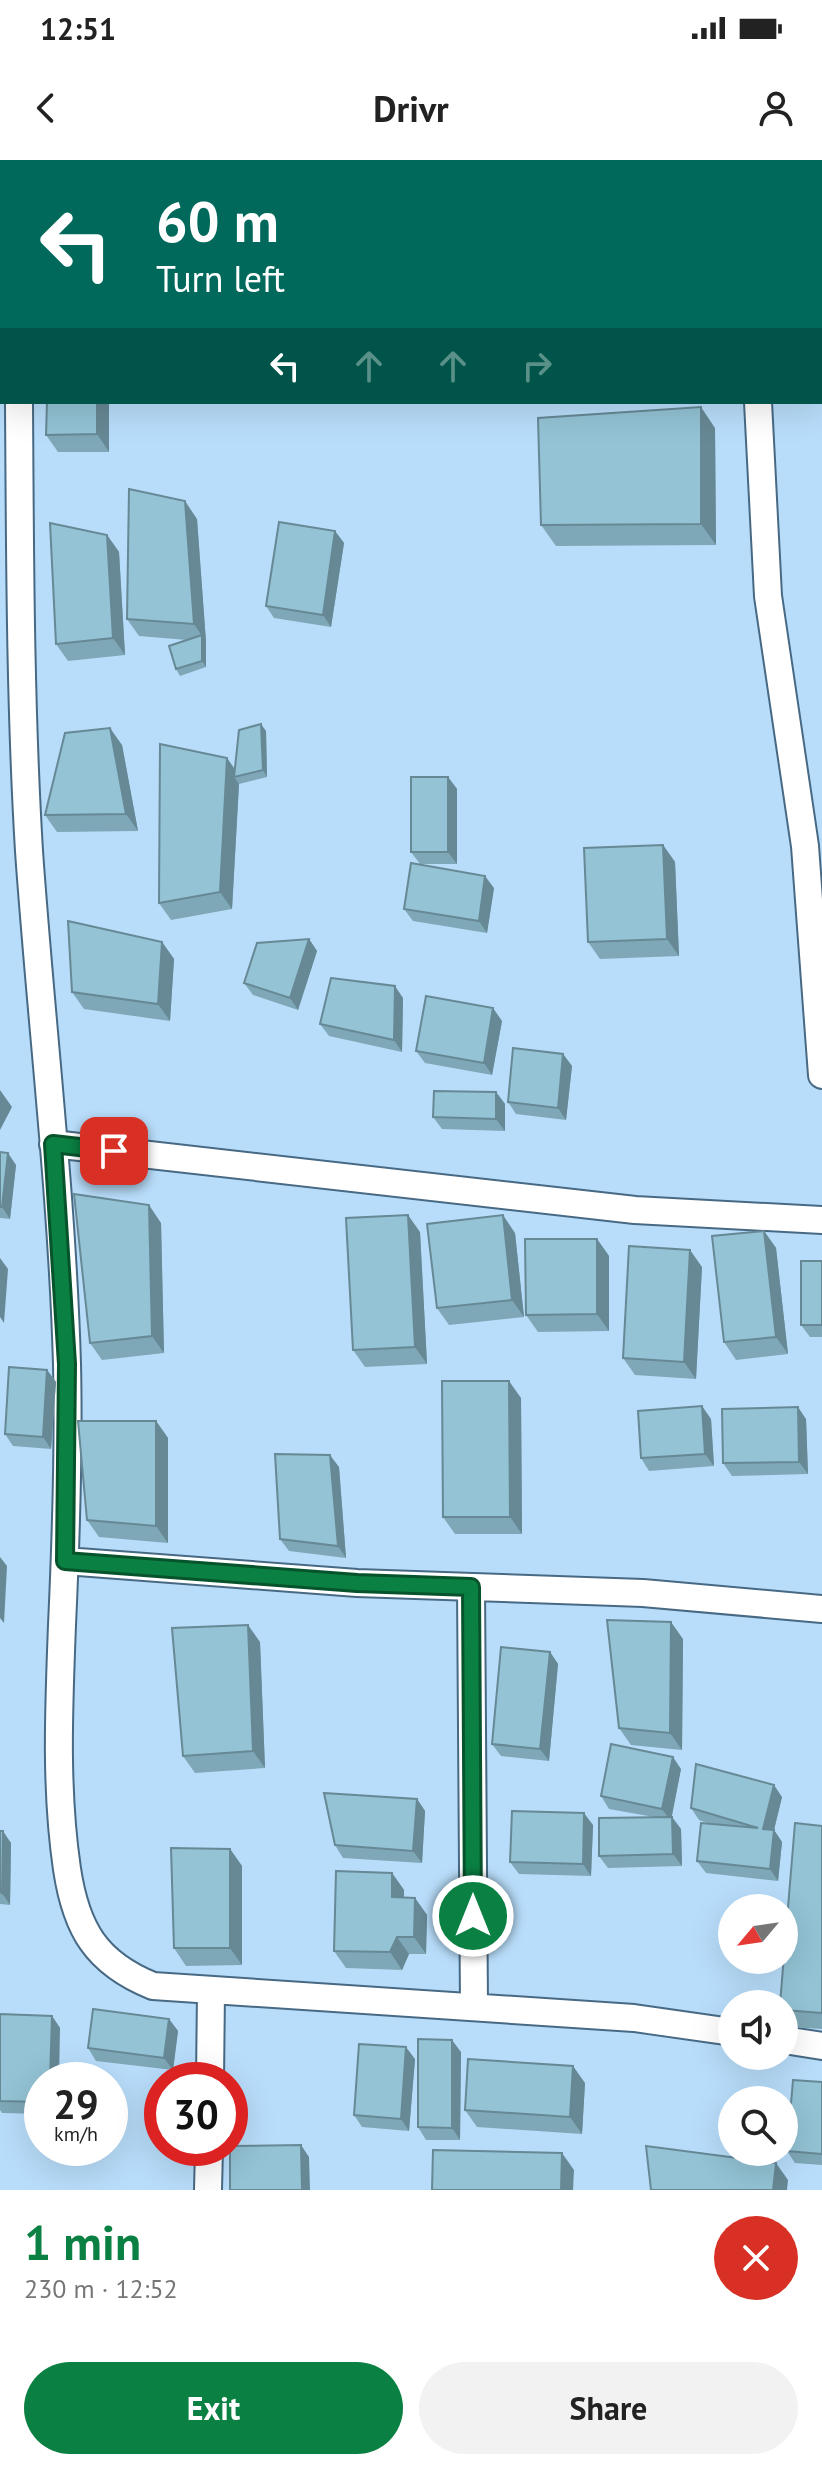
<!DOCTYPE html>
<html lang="en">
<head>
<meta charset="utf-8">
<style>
	:root { --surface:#fff; --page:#f2f2f2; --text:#222; --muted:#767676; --accent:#0b8043 }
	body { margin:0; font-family:"PT Sans",sans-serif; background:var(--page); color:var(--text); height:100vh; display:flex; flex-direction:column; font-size:30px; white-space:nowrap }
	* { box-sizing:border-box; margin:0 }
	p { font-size:26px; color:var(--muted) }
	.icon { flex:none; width:44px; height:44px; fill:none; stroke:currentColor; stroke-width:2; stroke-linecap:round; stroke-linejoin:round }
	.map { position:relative; height:2030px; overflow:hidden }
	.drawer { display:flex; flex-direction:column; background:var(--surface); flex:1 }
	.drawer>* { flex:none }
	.hud { position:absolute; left:0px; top:0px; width:822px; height:244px; box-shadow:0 8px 32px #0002; background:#00695c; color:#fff; overflow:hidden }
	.needle { width:52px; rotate:241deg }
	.fabs { position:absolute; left:718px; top:1734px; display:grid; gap:16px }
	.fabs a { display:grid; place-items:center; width:80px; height:80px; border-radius:50%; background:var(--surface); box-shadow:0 8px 32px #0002; font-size:40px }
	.speed { position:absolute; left:24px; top:1902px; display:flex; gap:16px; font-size:40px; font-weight:700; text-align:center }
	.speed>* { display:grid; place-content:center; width:104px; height:104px; border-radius:50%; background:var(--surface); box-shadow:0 8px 32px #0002; line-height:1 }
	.speed small { font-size:20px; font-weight:400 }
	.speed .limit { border:12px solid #d22; background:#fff; color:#111 }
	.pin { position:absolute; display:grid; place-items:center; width:68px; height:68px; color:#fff; margin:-34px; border-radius:16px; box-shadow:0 4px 12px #0006 }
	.me { position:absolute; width:88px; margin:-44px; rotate:0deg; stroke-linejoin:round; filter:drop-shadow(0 0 6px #0008) }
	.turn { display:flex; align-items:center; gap:28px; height:168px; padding:0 24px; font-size:36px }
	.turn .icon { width:104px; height:104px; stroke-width:2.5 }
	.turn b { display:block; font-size:56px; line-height:68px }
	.lanes { display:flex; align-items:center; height:76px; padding:0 24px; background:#0003; justify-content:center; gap:40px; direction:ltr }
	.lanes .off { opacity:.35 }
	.round { display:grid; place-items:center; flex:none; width:84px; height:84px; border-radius:42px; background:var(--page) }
	.summary { display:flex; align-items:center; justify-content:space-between; height:136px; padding:0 24px }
	h1 { font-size:48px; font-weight:700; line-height:60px; color:var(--accent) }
	.button { display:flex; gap:16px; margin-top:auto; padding:16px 24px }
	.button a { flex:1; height:92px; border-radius:48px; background:var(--accent); color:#fff; font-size:32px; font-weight:700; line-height:92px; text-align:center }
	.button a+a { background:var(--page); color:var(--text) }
	.status { display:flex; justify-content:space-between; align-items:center; height:56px; padding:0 40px; background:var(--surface); direction:ltr }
	.status svg { height:22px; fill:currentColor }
	header { display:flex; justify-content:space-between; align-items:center; height:104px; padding:0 24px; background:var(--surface); font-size:36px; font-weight:700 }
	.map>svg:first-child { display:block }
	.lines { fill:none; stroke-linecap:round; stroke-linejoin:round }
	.street-casing { stroke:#486983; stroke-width:30 }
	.street { stroke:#fff; stroke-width:26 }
	.wall { fill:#7ea8b7 }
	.shaded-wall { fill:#678895 }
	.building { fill:#93c3d5; stroke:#678895; stroke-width:2 }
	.route-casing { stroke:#07532c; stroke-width:20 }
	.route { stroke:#0b8043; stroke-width:14 }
</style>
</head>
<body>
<div class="status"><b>12:51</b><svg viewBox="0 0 49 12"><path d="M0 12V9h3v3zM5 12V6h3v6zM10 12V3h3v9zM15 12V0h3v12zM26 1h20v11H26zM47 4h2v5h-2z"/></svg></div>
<header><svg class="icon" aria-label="back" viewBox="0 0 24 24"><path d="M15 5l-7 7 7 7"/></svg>Drivr<svg class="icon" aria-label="person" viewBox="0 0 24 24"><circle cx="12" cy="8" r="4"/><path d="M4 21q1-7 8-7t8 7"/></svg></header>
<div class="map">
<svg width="822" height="2030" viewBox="0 0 822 2030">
	<rect width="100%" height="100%" fill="#b8ddfa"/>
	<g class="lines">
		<!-- street casing -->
		<g class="street-casing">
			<path id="street" d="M33,2L34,0
				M692,2L739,0
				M19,242C20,391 20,541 29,691C41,862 62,1032 67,1204C69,1290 66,1378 62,1465C59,1546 55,1628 67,1709C76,1769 96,1803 153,1826L634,1858L732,1872
				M758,242L768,436L805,686L822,915
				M53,984L635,1050L822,1060
				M65,1401L357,1423L643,1433L822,1449
				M471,1427L474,1846
				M784,1880L822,1886
				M210,1920L211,1831
				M208,2030L209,1988"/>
		</g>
		<!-- street -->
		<use href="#street" class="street"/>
	</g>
	<!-- wall -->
	<path class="wall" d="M822,0V23H820V2Z
		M822,41V87H820V42Z
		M822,163V241H820V164Z
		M109,242V292H58L46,275Z
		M715,268L716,385L556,386L541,365Z
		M197,359L206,482V507L180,516L176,509L187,480L139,476L127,459Z
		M335,371L344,383L331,467L274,458L266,446Z
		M107,375L119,392L125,495L68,501L56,484Z
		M266,571L267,617L239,624L232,749L171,760L159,743L235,609Z
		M122,585L138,671L57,672L45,655Z
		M448,617L457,629V704H420L411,692Z
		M663,685L675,702L679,796L600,799L588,782Z
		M494,728L487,773L413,761L404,749Z
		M309,779L317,791L298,850L253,835L244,823Z
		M162,782L174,799L170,861L84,849L72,832Z
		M403,838L402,892L329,876L320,864Z
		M502,861L492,915L425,903L416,891Z
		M563,894L572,906L566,960L516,954L508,942Z
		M496,932L505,944V971L442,969L433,957Z
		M0,992L16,1005L10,1059L0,1058Z
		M161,1063L164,1193L102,1200L90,1183Z
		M764,1071L776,1088L788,1194L736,1200L724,1182Z
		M420,1072L427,1204L365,1207L353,1190Z
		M515,1073L524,1157L449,1165L437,1148Z
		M597,1079L609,1096V1171L538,1172L526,1155Z
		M822,1101V1177H810L801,1165Z
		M702,1107L696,1219L635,1215L623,1198Z
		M47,1210L56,1222L51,1289L13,1286L5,1274Z
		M521,1238L522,1374H455L443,1357Z
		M711,1259L714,1306L649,1311L641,1298Z
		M806,1259L808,1314L732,1316L723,1303Z
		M156,1261L168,1278V1383L99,1377L87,1360Z
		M339,1307L346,1398L289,1391L280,1379Z
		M683,1479L682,1590L631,1585L619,1568Z
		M260,1482L265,1608L195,1613L183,1596Z
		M550,1492L558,1504L549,1601L501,1596L492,1584Z
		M681,1609L671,1657L681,1669L682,1706L608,1708L599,1696L654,1657L609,1649L601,1636Z
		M782,1637L774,1670L782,1682L778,1721L706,1713L697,1701L710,1664L699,1660L691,1648Z
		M417,1639L425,1651L422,1703L343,1698L335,1685Z
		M593,1665L591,1716L519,1714L510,1702Z
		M822,1666V1869L791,1867L784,1856V1844Z
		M0,1671L11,1683L10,1745L0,1744Z
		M230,1689L242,1706V1805L186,1806L174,1788Z
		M392,1713L404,1730V1737L415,1738L427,1755L426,1794H409L402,1810L346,1808L334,1791Z
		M0,1854L52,1856L60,1868L42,1920V1954L2,1953L0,1950Z
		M169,1859L178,1871L173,1910L96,1901L88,1888Z
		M461,1892L460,1980H426L418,1967Z
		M415,1899L409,1971L362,1967L354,1955Z
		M822,1922V2005L795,2003L787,1991Z
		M585,1923L582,1974L477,1967L465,1950Z"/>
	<!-- shaded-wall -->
	<path class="shaded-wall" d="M97,242H109V292L97,274Z
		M701,247L715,268L716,385L701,364Z
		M185,341L197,359L206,482L194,464Z
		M335,371L344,383L331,467L323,455Z
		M107,375L119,392L125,495L113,478Z
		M202,475L206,482V507L202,501Z
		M261,564L266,571L267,617L263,610Z
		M110,568L122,585L138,671L126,654Z
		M227,598L239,615L234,617L239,624L232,749L220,732Z
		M448,617L457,629V704L448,692Z
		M663,685L675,702L679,796L667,779Z
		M485,716L494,728L487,773L479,761Z
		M309,779L317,791L298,850L290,838Z
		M162,782L174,799L170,861L158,844Z
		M395,826L403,838L402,892L394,880Z
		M493,848L502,861L492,915L484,903Z
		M563,894L572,906L566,960L558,948Z
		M0,930L12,947L0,970Z
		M496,932L505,944V971L496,959Z
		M8,993L16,1005L10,1059L2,1047Z
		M149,1045L161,1063L164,1193L152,1176Z
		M408,1055L420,1072L427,1204L415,1187Z
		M503,1055L515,1073L524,1157L512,1140Z
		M764,1071L776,1088L788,1194L776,1177Z
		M597,1079L609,1096V1171L597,1154Z
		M690,1090L702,1107L696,1219L684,1202Z
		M0,1098L8,1109L4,1163L0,1157Z
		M47,1210L56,1222L51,1289L43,1277Z
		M509,1221L521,1238L522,1374L510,1357Z
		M702,1246L711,1259L714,1306L705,1294Z
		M798,1247L806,1259L808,1314L799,1302Z
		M156,1261L168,1278V1383L156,1366Z
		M330,1295L339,1307L346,1398L338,1386Z
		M0,1397L7,1406L4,1463L0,1458Z
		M671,1462L683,1479L682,1590L670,1573Z
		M248,1465L260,1482L265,1608L253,1591Z
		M550,1492L558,1504L549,1601L540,1589Z
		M673,1597L681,1609L671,1661L662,1649Z
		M774,1625L782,1637L774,1670L782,1682L778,1721L770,1709L763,1669Z
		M417,1639L425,1651L422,1703L413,1691Z
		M584,1653L593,1665L591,1716L583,1704Z
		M672,1657L681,1669L682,1706L673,1694Z
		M3,1671L11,1683L10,1745L2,1733Z
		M230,1689L242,1706V1805L230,1788Z
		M392,1713L404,1730V1754L392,1737Z
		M415,1738L427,1755L426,1794L414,1777Z
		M397,1777L409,1794L402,1810L390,1792Z
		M52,1856L60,1868L59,1920H50Z
		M169,1859L178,1871L173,1910L164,1898Z
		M452,1880L461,1892L460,1980L452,1968Z
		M406,1887L415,1899L409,1971L401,1959Z
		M573,1906L585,1923L582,1974L570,1957Z
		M301,1985L309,1997L310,2030H302Z
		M562,1993L574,2010L573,2030H561Z
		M776,2003L788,2020L787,2030H773Z"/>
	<!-- building -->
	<path class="building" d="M771,0H822V5H820V2H772Z
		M822,41V69H820V42Z
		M822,163V223H820V164Z
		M47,242H97V274L46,275Z
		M701,247V364L541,365L538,258Z
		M129,329L185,341L194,464L127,459Z
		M279,362L335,371L323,455L266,446Z
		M50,363L107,375L113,478L56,484Z
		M202,475V501L176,509L169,486Z
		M261,564L263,610L234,617L239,570Z
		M110,568L126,654L45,655L65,573Z
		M160,584L227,598L220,732L159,743Z
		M411,617H448V692H411Z
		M663,685L667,779L588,782L584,688Z
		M411,703L485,716L479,761L404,749Z
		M68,761L162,782L158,844L72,832Z
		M309,779L290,838L244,823L257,783Z
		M331,818L395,826L394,880L320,864Z
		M426,836L493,848L484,903L416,891Z
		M513,888L563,894L558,948L508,942Z
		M434,931L496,932V959L433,957Z
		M0,992L8,993L2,1047H0Z
		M74,1034L149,1045L152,1176L90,1183Z
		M408,1055L415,1187L353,1190L346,1058Z
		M503,1055L512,1140L437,1148L427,1064Z
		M764,1071L776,1177L724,1182L712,1076Z
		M525,1079H597V1154L526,1155Z
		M629,1086L690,1090L684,1202L623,1198Z
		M801,1101H822V1165H801Z
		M9,1207L47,1210L43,1277L5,1274Z
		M442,1221H509L510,1357H443Z
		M702,1246L705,1294L641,1298L638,1251Z
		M798,1247L799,1302L723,1303L722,1249Z
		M78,1261H156V1366L87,1360Z
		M275,1294L330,1295L338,1386L280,1379Z
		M607,1460L671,1462L670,1573L619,1568Z
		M248,1465L253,1591L183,1596L172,1468Z
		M501,1487L550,1492L540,1589L492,1584Z
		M611,1584L673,1597L662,1649L601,1636Z
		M696,1604L774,1625L763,1669L774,1670L770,1709L697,1701L701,1663L758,1668L691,1648Z
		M324,1633L417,1639L413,1691L335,1685Z
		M512,1651L584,1653L583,1704L510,1702Z
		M672,1657L673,1694L599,1696V1658Z
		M795,1663L822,1666V1853L784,1850V1844H780Z
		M0,1671H3L2,1733L0,1732Z
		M171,1688L230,1689V1788H174Z
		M336,1711L392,1713V1737L415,1738L414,1777H397L390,1792L334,1791Z
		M93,1849L169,1859L164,1898L88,1888Z
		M0,1854L52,1856L50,1920H42V1942L0,1941Z
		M418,1879L452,1880V1968L418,1967Z
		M359,1884L406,1887L401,1959L354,1955Z
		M468,1899L573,1906L570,1957L465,1950Z
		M793,1920L822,1922V1994L787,1991Z
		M301,1985L302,2030H230V1986Z
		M646,1986L776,2003L773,2030H651Z
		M433,1990L562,1993L561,2030H432Z"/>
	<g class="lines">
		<!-- route casing -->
		<g class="route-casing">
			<path id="route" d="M114,991L53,984L67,1204L65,1401L357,1423L471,1427L473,1756"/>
		</g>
		<!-- route -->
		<use href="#route" class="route"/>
	</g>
</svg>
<div class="fabs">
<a><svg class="needle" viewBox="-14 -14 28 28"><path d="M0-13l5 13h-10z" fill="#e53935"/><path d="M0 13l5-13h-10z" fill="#767676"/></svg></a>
<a><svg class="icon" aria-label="sound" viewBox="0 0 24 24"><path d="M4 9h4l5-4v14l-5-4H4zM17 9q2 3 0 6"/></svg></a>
<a><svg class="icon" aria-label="search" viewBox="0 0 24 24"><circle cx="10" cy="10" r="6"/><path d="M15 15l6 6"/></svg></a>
</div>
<div class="speed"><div>29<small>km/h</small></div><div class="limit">30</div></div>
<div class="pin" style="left:114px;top:991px;background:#d93025"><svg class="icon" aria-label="arrive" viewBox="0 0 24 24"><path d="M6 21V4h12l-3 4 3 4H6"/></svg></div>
<svg class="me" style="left:473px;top:1756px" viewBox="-20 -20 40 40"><circle r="17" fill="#0b8043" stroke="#fff" stroke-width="3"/><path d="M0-11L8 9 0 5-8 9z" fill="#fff"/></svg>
<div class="hud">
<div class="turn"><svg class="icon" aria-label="left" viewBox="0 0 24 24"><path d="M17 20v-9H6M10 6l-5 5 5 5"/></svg><div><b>60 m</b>Turn left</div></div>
<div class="lanes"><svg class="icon" aria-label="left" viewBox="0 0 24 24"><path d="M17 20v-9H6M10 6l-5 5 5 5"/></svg><svg class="icon off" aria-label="ahead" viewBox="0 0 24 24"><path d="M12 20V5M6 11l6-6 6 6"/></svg><svg class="icon off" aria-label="ahead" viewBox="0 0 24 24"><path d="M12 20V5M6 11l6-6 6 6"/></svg><svg class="icon off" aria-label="right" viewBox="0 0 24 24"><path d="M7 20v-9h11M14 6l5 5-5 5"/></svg></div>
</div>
</div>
<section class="drawer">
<div class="summary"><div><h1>1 min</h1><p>230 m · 12:52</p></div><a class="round" style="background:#d93025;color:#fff"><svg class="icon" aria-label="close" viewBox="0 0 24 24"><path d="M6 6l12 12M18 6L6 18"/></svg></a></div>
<div class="button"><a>Exit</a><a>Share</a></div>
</section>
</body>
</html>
